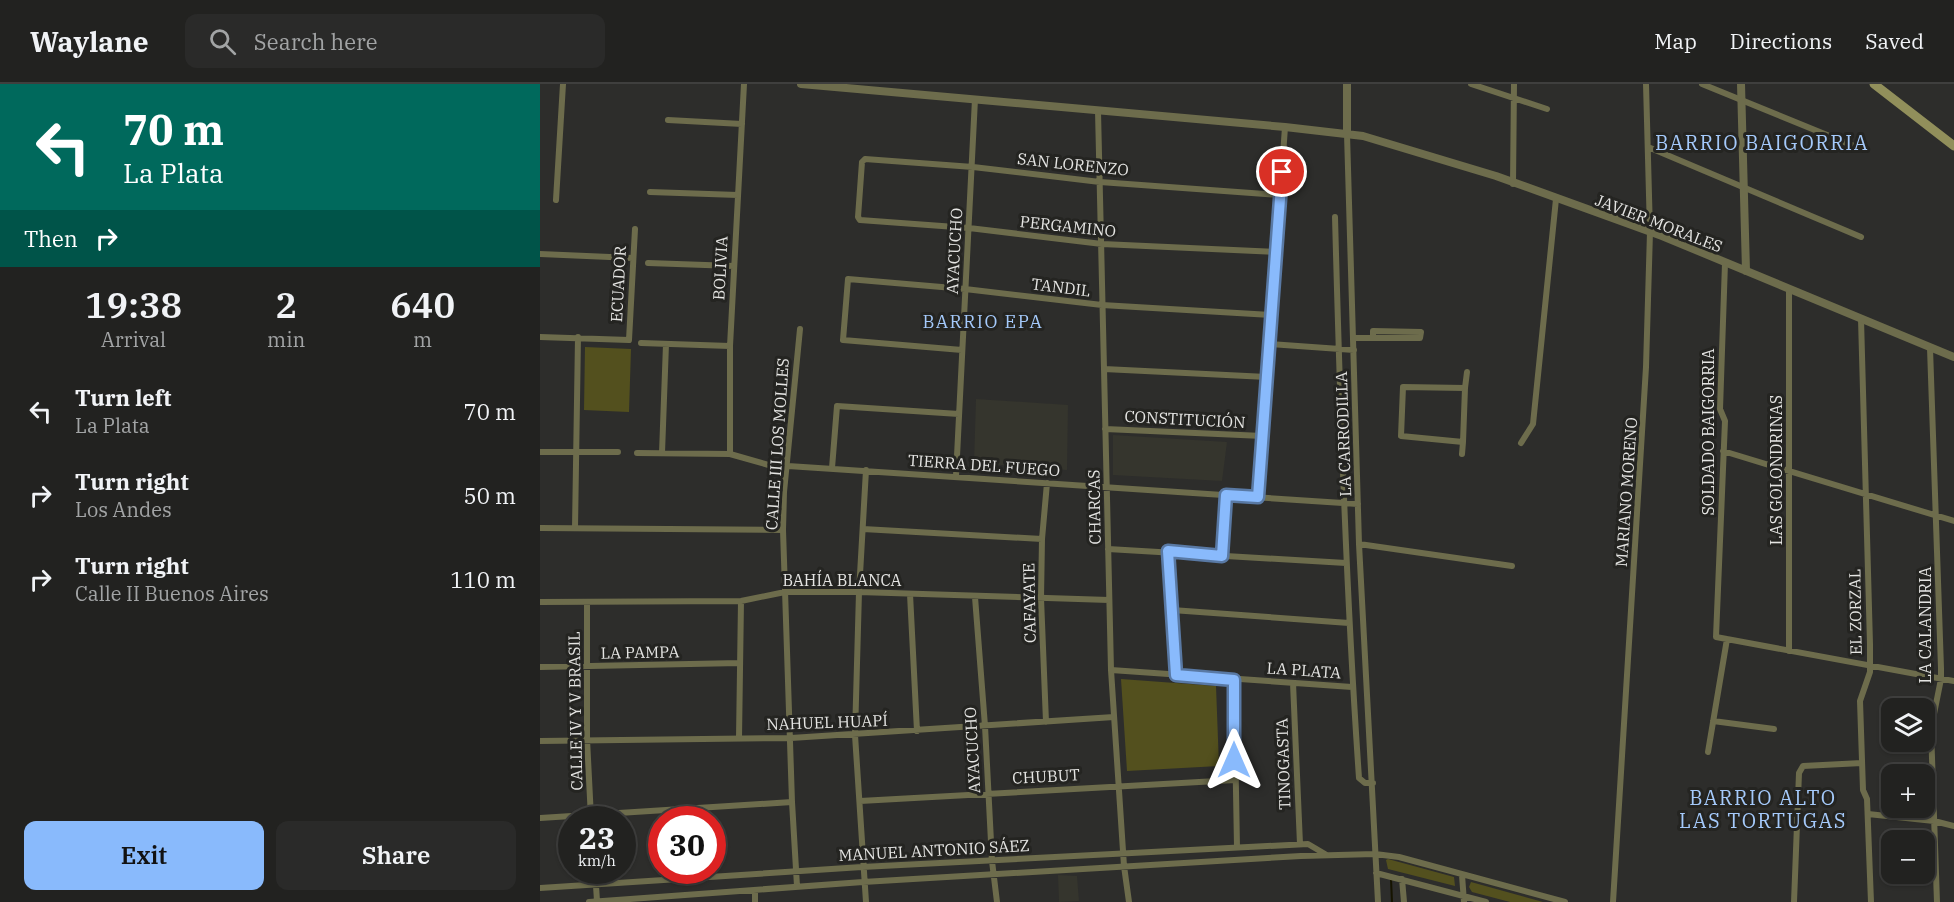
<!DOCTYPE html>
<html lang="en">
<head>
<meta charset="utf-8">
<style>
	:root { --surface:#222220; --page:#2a2a29; --text:#f1f3f6; --muted:#a2a4a5; --line:#3f3f3e; --accent:#89bafc }
	body { margin:0; font-family:"IBM Plex Serif",serif; background:var(--page); color:var(--text); height:100vh; display:flex; flex-direction:column; font-size:22px; white-space:nowrap }
	* { box-sizing:border-box; margin:0 }
	p { font-size:20px; color:var(--muted) }
	.icon { flex:none; width:33px; height:33px; fill:none; stroke:currentColor; stroke-width:2; stroke-linecap:round; stroke-linejoin:round }
	.map { position:relative; flex:1; overflow:hidden }
	.details { display:flex; flex-direction:column; background:var(--surface); width:540px }
	.details>* { flex:none }
	.banner { background:#00695c; color:#fff; overflow:hidden }
	.tools { position:absolute; left:1341px; top:614px; display:grid; gap:12px }
	.tools a { display:grid; place-items:center; width:54px; height:54px; border-radius:12px; background:var(--surface); box-shadow:0 2px 4px #0004,0 0 0 2px var(--line); font-size:30px }
	.speed { position:absolute; left:18px; top:722px; display:flex; gap:12px; font-size:30px; font-weight:700; text-align:center }
	.speed>* { display:grid; place-content:center; width:78px; height:78px; border-radius:50%; background:var(--surface); box-shadow:0 2px 4px #0004,0 0 0 2px var(--line); line-height:1 }
	.speed small { font-size:15px; font-weight:400 }
	.speed .limit { border:9px solid #d22; background:#fff; color:#111 }
	.pin { position:absolute; display:grid; place-items:center; width:51px; height:51px; color:#fff; margin:-26px; border:3px solid #fff; border-radius:50%; box-shadow:0 2px 6px #0007 }
	.me { position:absolute; width:66px; margin:-33px; rotate:0deg; stroke-linejoin:round; filter:drop-shadow(0 0 4px #0008) }
	.turn { display:flex; align-items:center; gap:21px; height:126px; padding:0 24px; font-size:27px }
	.turn .icon { width:78px; height:78px; stroke-width:2.5 }
	.turn b { display:block; font-size:42px; line-height:51px }
	.then { display:flex; align-items:center; height:57px; padding:0 24px; background:#0003; gap:12px; font-size:22px }
	.eta { display:flex; justify-content:space-evenly; align-items:center; height:102px; text-align:center }
	.eta b { font-size:36px; font-weight:600; line-height:42px }
	.cta { display:flex; gap:12px; margin-top:auto; padding:12px 24px }
	.cta a { flex:1; height:69px; border-radius:12px; background:var(--accent); color:#111; font-size:24px; font-weight:600; line-height:69px; text-align:center }
	.cta a+a { background:var(--page); color:var(--text) }
	ul { padding:0; list-style:none }
	li { display:flex; align-items:center; gap:18px; height:84px; padding:0 24px }
	li div { flex:1 }
	li b { display:block; font-size:22px }
	li em { font-style:normal }
	header { display:flex; align-items:center; gap:36px; box-sizing:border-box; height:84px; padding:0 30px; background:var(--surface); border-bottom:2px solid var(--line) }
	header strong { font-size:28px }
	nav { display:flex; gap:33px; margin-inline-start:auto; font-size:21px }
	.search { width:420px; height:54px; background:var(--page); display:flex; align-items:center; gap:15px; box-sizing:border-box; padding:0 21px; border-radius:12px; color:var(--muted); font-size:22px }
	main { display:flex; flex:1; min-height:0 }
	.map>svg:first-child { display:block }
	.built { fill:#35352d }
	.green { fill:#53501e }
	.lines { fill:none; stroke-linecap:round; stroke-linejoin:round }
	.stream { stroke:#161400; stroke-width:2 }
	.minor { stroke:#6d6c4c; stroke-width:6 }
	.tertiary { stroke:#6d6c4c; stroke-width:8 }
	.secondary { stroke:#918f5b; stroke-width:9 }
	.route-casing { stroke:#5979a4; stroke-width:15 }
	.route { stroke:#89bafc; stroke-width:10 }
	.labels { text-anchor:middle; dominant-baseline:central; stroke-width:6; stroke-linejoin:round; paint-order:stroke }
	.street-label { font-size:16px; fill:#e5e5e3; stroke:#242421 }
	.neighbourhood-label { font-size:18px; letter-spacing:1.5px; fill:#a5cafb; stroke:#242421 }
	.quarter-label { font-size:20px; letter-spacing:1.5px; fill:#a5cafb; stroke:#242421 }
</style>
</head>
<body>
<header>
<strong>Waylane</strong>
<div class="search"><svg class="icon" aria-label="search" viewBox="0 0 24 24"><circle cx="10" cy="10" r="6"/><path d="M15 15l6 6"/></svg>Search here</div>
<nav><a>Map</a><a>Directions</a><a>Saved</a></nav>
</header>
<main>
<section class="details">
<div class="banner">
<div class="turn"><svg class="icon" aria-label="left" viewBox="0 0 24 24"><path d="M17 20v-9H6M10 6l-5 5 5 5"/></svg><div><b>70 m</b>La Plata</div></div>
<div class="then">Then<svg class="icon" aria-label="right" viewBox="0 0 24 24"><path d="M7 20v-9h11M14 6l5 5-5 5"/></svg></div>
</div>
<div class="eta">
<div><b>19:38</b><p>Arrival</p></div>
<div><b>2</b><p>min</p></div>
<div><b>640</b><p>m</p></div>
</div>
<ul>
<li><svg class="icon" aria-label="left" viewBox="0 0 24 24"><path d="M17 20v-9H6M10 6l-5 5 5 5"/></svg><div><b>Turn left</b><p>La Plata</p></div><em>70 m</em></li>
<li><svg class="icon" aria-label="right" viewBox="0 0 24 24"><path d="M7 20v-9h11M14 6l5 5-5 5"/></svg><div><b>Turn right</b><p>Los Andes</p></div><em>50 m</em></li>
<li><svg class="icon" aria-label="right" viewBox="0 0 24 24"><path d="M7 20v-9h11M14 6l5 5-5 5"/></svg><div><b>Turn right</b><p>Calle II Buenos Aires</p></div><em>110 m</em></li>
</ul>
<div class="cta"><a>Exit</a><a>Share</a></div>
</section>
<div class="map">
<svg width="1414" height="818" viewBox="0 0 1414 818">
	<rect width="100%" height="100%" fill="#2d2d2b"/>
	<!-- built -->
	<path class="built" d="M436,315L528,321L527,386L434,379Z
		M573,351L687,358L682,397L573,391Z
		M518,791L537,792L539,817L519,818Z"/>
	<!-- green -->
	<path class="green" d="M45,263L91,265L89,328L44,326Z
		M581,595L676,602L679,682L587,687Z
		M848,775L914,793L915,802L848,785L846,776Z
		M931,798L1003,818H970L932,808L929,803Z"/>
	<g class="lines">
		<!-- stream -->
		<path class="stream" d="M851,795L852,818"/>
		<!-- minor -->
		<path class="minor" d="M931,0L1007,25
			M1162,0L1319,64
			M558,27L571,586L584,782L589,818
			M128,36L202,40
			M807,50L819,460L838,818
			M1108,63L1321,153
			M973,100L974,0
			M110,108L198,111
			M16,116L23,0
			M795,133C800,320 806,507 819,694L825,699H833
			M736,168L562,160L429,144L320,136L318,133L322,78L325,75L433,83L560,98L740,111
			M0,170L93,174
			M108,179L194,182
			M1185,179L1180,325L1185,337L1176,553L1414,597
			M1321,235L1330,560V588L1320,617L1323,706L1327,715L1331,818
			M0,253L89,256L95,145
			M814,254H880L881,248L833,247V254
			M101,259L190,262
			M729,260L814,266
			M1390,264L1401,584V595L1391,645L1397,818
			M422,266L303,256L308,195L425,205L562,221L731,231
			M564,285L727,293
			M863,303L925,304L923,358L861,352Z
			M925,304L927,288
			M565,345L723,352
			M981,359L993,340L1016,115
			M1183,367L1414,437
			M0,368H78
			M97,369L190,370L232,382
			M122,369L126,260
			M190,370V262L204,0
			M922,370L923,358
			M248,382L818,420
			M292,384L297,322L419,330
			M326,386L319,508L315,651L326,818
			M416,392L435,15
			M719,413L745,43
			M0,444L243,446
			M35,444L38,253
			M323,445L502,455
			M819,460L972,482
			M568,465L806,479
			M628,467L636,591
			M682,472L685,411
			M370,510L377,647
			M435,513L445,642L452,777L457,818
			M0,518L201,517L245,508H319L569,516
			M47,518V655L51,734
			M632,526L809,539
			M1249,567V206
			M0,583L200,579
			M571,586L812,603
			M694,596L697,763
			M753,599L760,760
			M1173,637L1234,645
			M506,638L501,514L502,455L507,399
			M199,654L201,517
			M0,657L251,654L574,633
			M1168,668L1187,555
			M320,717L695,696
			M1328,730L1394,737L1414,742
			M0,734L252,718
			M55,786L57,817
			M836,789L946,818
			M922,791L924,818
			M862,795L864,818
			M257,802L252,718L243,446L244,408L260,245
			M0,804L322,783L768,760L785,770
			M215,807V818
			M49,818L323,798L761,772L835,770L859,773L1025,818
			M1073,818L1106,283L1110,148L1106,0
			M1254,818L1259,689L1263,682L1322,679"/>
		<!-- tertiary -->
		<path class="tertiary" d="M261,0L745,43L823,52L956,92L1122,152L1414,273
			M807,0V50
			M1201,0L1206,187"/>
		<!-- secondary -->
		<path class="secondary" d="M1334,0L1414,62"/>
	</g>
	<g class="lines">
		<!-- route casing -->
		<g class="route-casing">
			<path id="route" d="M694,676V596L636,591L628,467L682,472L686,411L718,413L742,88"/>
		</g>
		<!-- route -->
		<use href="#route" class="route"/>
	</g>
	<g class="labels">
		<!-- street labels -->
		<g class="street-label">
			<text transform="translate(533 80) rotate(6)">SAN LORENZO</text>
			<text transform="translate(1119 139) rotate(21)">JAVIER MORALES</text>
			<text transform="translate(528 142) rotate(6)">PERGAMINO</text>
			<text transform="translate(414 167) rotate(-87)">AYACUCHO</text>
			<text transform="translate(180 184) rotate(-87)">BOLIVIA</text>
			<text transform="translate(78 200) rotate(-87)">ECUADOR</text>
			<text transform="translate(521 203) rotate(7)">TANDIL</text>
			<text transform="translate(645 335) rotate(3)">CONSTITUCIÓN</text>
			<text transform="translate(1168 348) rotate(-90)">SOLDADO BAIGORRIA</text>
			<text transform="translate(803 350) rotate(-92)">LA CARRODILLA</text>
			<text transform="translate(237 360) rotate(-86)">CALLE III LOS MOLLES</text>
			<text transform="translate(444 381) rotate(4)">TIERRA DEL FUEGO</text>
			<text transform="translate(1236 386) rotate(-90)">LAS GOLONDRINAS</text>
			<text transform="translate(1086 408) rotate(-86)">MARIANO MORENO</text>
			<text transform="translate(554 423) rotate(-91)">CHARCAS</text>
			<text x="302" y="496">BAHÍA BLANCA</text>
			<text transform="translate(489 519) rotate(-91)">CAFAYATE</text>
			<text transform="translate(1315 528) rotate(-91)">EL ZORZAL</text>
			<text transform="translate(1385 541) rotate(-90)">LA CALANDRIA</text>
			<text transform="translate(100 568) rotate(-1)">LA PAMPA</text>
			<text transform="translate(764 586) rotate(4)">LA PLATA</text>
			<text transform="translate(35 627) rotate(-91)">CALLE IV Y V BRASIL</text>
			<text transform="translate(287 638) rotate(-2)">NAHUEL HUAPÍ</text>
			<text transform="translate(432 666) rotate(-93)">AYACUCHO</text>
			<text transform="translate(743 680) rotate(-92)">TINOGASTA</text>
			<text transform="translate(506 692) rotate(-3)">CHUBUT</text>
			<text transform="translate(394 766) rotate(-3)">MANUEL ANTONIO SÁEZ</text>
		</g>
		<!-- neighbourhood labels -->
		<g class="neighbourhood-label">
			<text x="443" y="237">BARRIO EPA</text>
		</g>
		<!-- quarter labels -->
		<g class="quarter-label">
			<text x="1222" y="58">BARRIO BAIGORRIA</text>
			<text x="1223" y="713">BARRIO ALTO<tspan x="1223" dy="23">LAS TORTUGAS</tspan></text>
		</g>
	</g>
</svg>
<div class="tools">
<a><svg class="icon" aria-label="layers" viewBox="0 0 24 24"><path d="M12 4l9 5-9 5-9-5zM3 14l9 5 9-5"/></svg></a>
<a>+</a>
<a>−</a>
</div>
<div class="speed"><div>23<small>km/h</small></div><div class="limit">30</div></div>
<div class="pin" style="left:742px;top:88px;background:#d93025"><svg class="icon" aria-label="arrive" viewBox="0 0 24 24"><path d="M6 21V4h12l-3 4 3 4H6"/></svg></div>
<svg class="me" style="left:694px;top:676px" viewBox="-20 -20 40 40"><path d="M0-17L14 15 0 8-14 15z" fill="#89bafc" stroke="#fff" stroke-width="4"/></svg>
</div>
</main>
</body>
</html>
